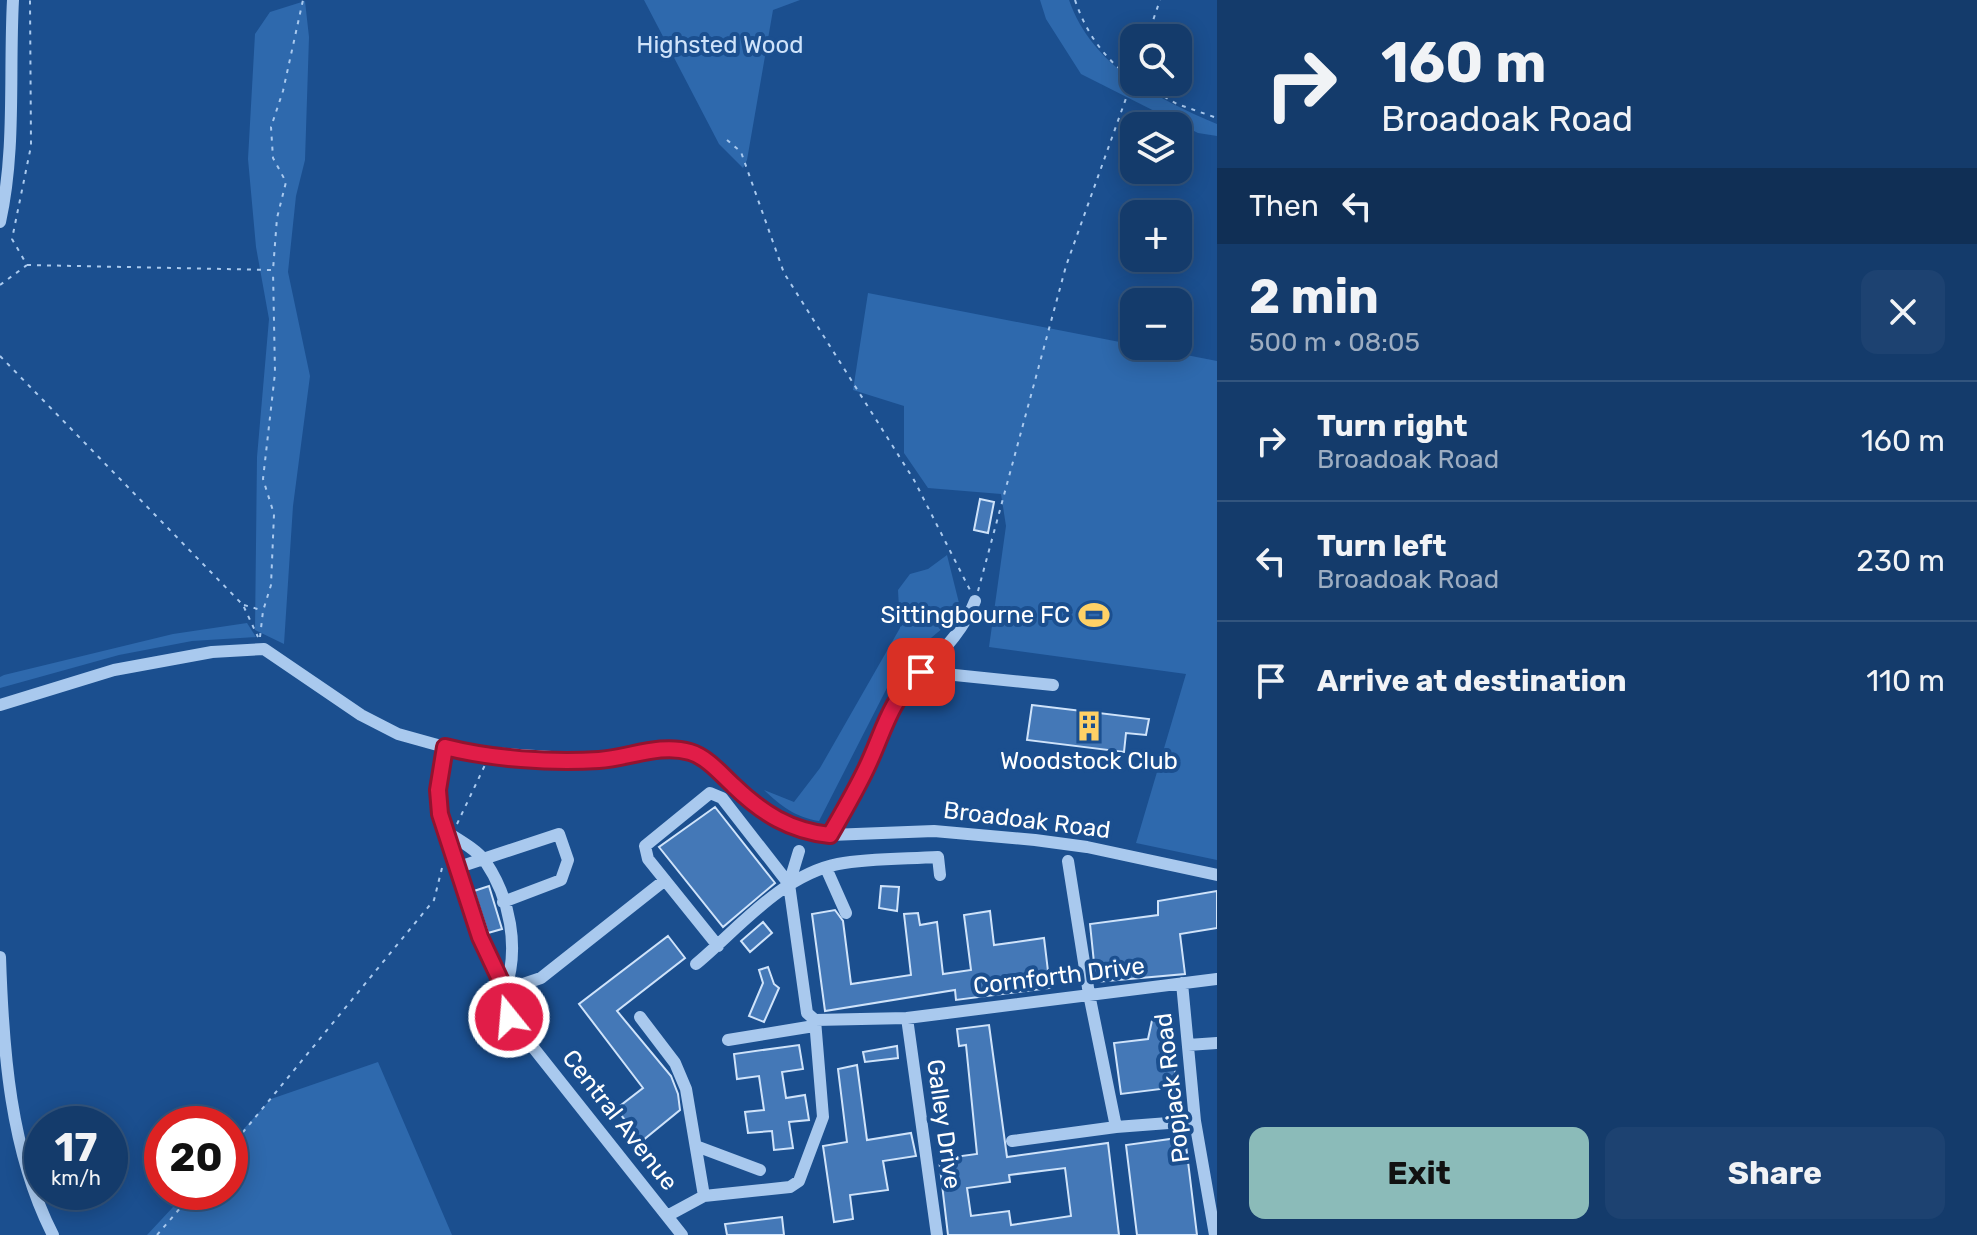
<!DOCTYPE html>
<html lang="en">
<head>
<meta charset="utf-8">
<style>
	:root { --surface:#143b6b; --page:#1d4271; --text:#f1f3f6; --muted:#9dadc1; --line:#33557e; --accent:#8bbbb9 }
	body { margin:0; font-family:Rubik,sans-serif; background:var(--page); color:var(--text); height:100vh; display:flex; flex-direction:column; font-size:30px; white-space:nowrap }
	* { box-sizing:border-box; margin:0 }
	p { font-size:26px; color:var(--muted) }
	.icon { flex:none; width:44px; height:44px; fill:none; stroke:currentColor; stroke-width:2; stroke-linecap:round; stroke-linejoin:round }
	.map { position:relative; flex:1; overflow:hidden }
	.sheet { display:flex; flex-direction:column; background:var(--surface); width:760px }
	.sheet>* { flex:none }
	.guide { background:#143b6b; color:var(--text); overflow:hidden }
	.fabs { position:absolute; left:1120px; top:24px; display:grid; gap:16px }
	.fabs a { display:grid; place-items:center; width:72px; height:72px; border-radius:16px; background:var(--surface); box-shadow:0 4px 20px #0003,0 0 0 2px var(--line); font-size:40px }
	.speed { position:absolute; left:24px; top:1106px; display:flex; gap:16px; font-size:40px; font-weight:700; text-align:center }
	.speed>* { display:grid; place-content:center; width:104px; height:104px; border-radius:50%; background:var(--surface); box-shadow:0 4px 20px #0003,0 0 0 2px var(--line); line-height:1 }
	.speed small { font-size:20px; font-weight:400 }
	.speed .limit { border:12px solid #d22; background:#fff; color:#111 }
	.pin { position:absolute; display:grid; place-items:center; width:68px; height:68px; color:#fff; margin:-34px; border-radius:16px; box-shadow:0 4px 12px #0006 }
	.me { position:absolute; width:88px; margin:-44px; rotate:343deg; stroke-linejoin:round; filter:drop-shadow(0 0 6px #0008) }
	.turn { display:flex; align-items:center; gap:28px; height:168px; padding:0 32px; font-size:36px }
	.turn .icon { width:104px; height:104px; stroke-width:2.5 }
	.turn b { display:block; font-size:56px; line-height:68px }
	.then { display:flex; align-items:center; height:76px; padding:0 32px; background:#0003; gap:16px; font-size:30px }
	.round { display:grid; place-items:center; flex:none; width:84px; height:84px; border-radius:16px; background:var(--page) }
	.headline { display:flex; align-items:center; justify-content:space-between; height:136px; padding:0 32px }
	h1 { font-size:48px; font-weight:700; line-height:60px }
	.cta { display:flex; gap:16px; margin-top:auto; padding:16px 32px }
	.cta a { flex:1; height:92px; border-radius:16px; background:var(--accent); color:#111; font-size:32px; font-weight:700; line-height:92px; text-align:center }
	.cta a+a { background:var(--page); color:var(--text) }
	ul { padding:0; list-style:none }
	li { display:flex; align-items:center; gap:24px; height:120px; padding:0 32px; border-top:2px solid var(--line) }
	li div { flex:1 }
	li b { display:block; font-size:30px }
	li em { font-style:normal }
	main { display:flex; flex:1; min-height:0 }
	.map>svg:first-child { display:block }
	.green { fill:#2e69ad }
	.building { fill:#4478b7; stroke:#cfe3fa; stroke-width:2; fill-rule:evenodd }
	.lines { fill:none; stroke-linecap:round; stroke-linejoin:round }
	.path { stroke:#a9c9ee; stroke-width:2; stroke-dasharray:4 6; stroke-linecap:butt }
	.minor { stroke:#a9c9ee; stroke-width:12 }
	.route-casing { stroke:#92132f; stroke-width:20 }
	.route { stroke:#e11d48; stroke-width:14 }
	.labels { text-anchor:middle; dominant-baseline:central; stroke-width:8; stroke-linejoin:round; paint-order:stroke }
	.park-label { font-size:24px; fill:#cfe3fa; stroke:#1b4f8f }
	.poi-label { font-size:24px; fill:#fff; stroke:#1b4f8f; text-anchor:end }
	.street-label { font-size:24px; fill:#fff; stroke:#1b4f8f }
</style>
</head>
<body>
<main>
<div class="map">
<svg width="1217" height="1235" viewBox="0 0 1217 1235">
	<rect width="100%" height="100%" fill="#1b4f8f"/>
	<!-- green -->
	<path class="green" d="M644,0H800L773,10L747,160L743,168L719,144Z
		M1040,0H1069C1092,66 1156,98 1217,124V136L1198,133L1081,74L1046,19Z
		M305,1L309,37L305,160L296,196L288,272L310,376L293,506L284,644L255,630L257,457L269,319L256,247L248,159L255,34L270,12Z
		M868,293L1217,361V860L1136,843L1186,674L989,647L1006,526L1001,494L928,488L904,453V406L853,390Z
		M947,555L959,603L955,618L908,657L890,682L819,821C795,817 781,806 764,790L794,802L820,768L900,628L898,590L910,574L928,569Z
		M247,623L256,637L192,641L119,655L0,688V677L4,675L173,634Z
		M378,1062L452,1235H147L187,1192H230V1144L271,1099Z"/>
	<!-- building -->
	<path class="building" d="M980,499L994,502L988,533L974,530Z
		M1032,705L1149,719L1146,735L1126,733L1124,752L1027,740Z
		M715,807L775,883L723,927L659,847Z
		M489,886L502,929L488,933L474,891Z
		M881,886L899,887L897,911L879,908Z
		M1217,891V928L1180,934L1185,974L1096,982L1090,924L1158,915V901Z
		M835,910L843,921L851,984L911,975L904,914L918,913L920,925L937,922L943,974L971,970L964,915L990,911L994,945L1044,938L1050,988L956,1000L955,990L825,1011L812,914Z
		M763,922L772,933L750,952L741,941Z
		M668,936L685,958L617,1011L671,1076L678,1094L680,1110L642,1141L616,1109L643,1088L579,1004Z
		M768,967L774,984L779,988L764,1022L749,1016L763,983L759,970Z
		M1153,1016L1165,1019L1160,1037L1171,1036L1177,1087L1121,1094L1114,1043L1148,1039Z
		M989,1025L1007,1157L1108,1143L1119,1235H948L939,1159L977,1154L966,1045L959,1046L957,1029ZM1065,1168L1071,1216L1011,1225L1009,1211L971,1216L967,1188L1010,1182L1009,1175Z
		M799,1045L803,1069L782,1072L786,1098L805,1095L809,1120L789,1122L793,1148L774,1150L772,1131L748,1133L745,1112L764,1110L759,1076L737,1079L734,1054Z
		M897,1046L898,1058L865,1062L863,1052Z
		M857,1065L867,1140L911,1133L916,1156L883,1161L888,1190L850,1195L853,1219L834,1222L823,1146L847,1142L838,1069Z
		M1185,1137L1197,1235H1137L1126,1145Z
		M782,1217L784,1235H727L725,1224Z"/>
	<g class="lines">
		<!-- path -->
		<path class="path" d="M1075,0C1086,33 1105,60 1134,80
			M1147,38L1160,0
			M1138,82L1177,104L1217,118
			M727,140L741,152L784,273L914,480L970,590
			M27,265L273,270L277,218L286,182L273,158L271,127L283,91L303,0
			M0,285L27,265L12,239L31,146L30,0
			M0,356L243,605L258,637
			M978,591L1066,266L1134,76
			M244,605L261,610
			M260,637L263,611L271,585L274,514L263,479L275,373L273,271
			M457,824L485,765
			M230,1148L434,900L443,864
			M157,1235L194,1192"/>
		<!-- minor -->
		<path class="minor" d="M0,222C16,150 9,73 13,0
			M933,661L945,674L1053,685
			M0,705L114,670L212,652L264,649L361,715L398,734L459,751L599,760L676,749L693,753L773,817L802,832L830,835L934,831L1035,840L1087,847L1217,875
			M445,747L438,790L440,814L480,937L505,990L509,1017L682,1235
			M445,831C457,839 476,849 485,861C510,898 520,948 505,990
			M830,835C842,812 859,789 868,765C875,748 878,728 888,713C914,673 958,646 975,601
			M799,851L789,884L807,1013L815,1020
			M1068,861L1089,994L1116,1127L1195,1121
			M456,868L559,834L568,860L561,880L503,902
			M826,868L846,913
			M718,946L648,859L645,846L710,793L722,798L789,884
			M0,957C3,1050 10,1151 53,1235
			M696,964C738,929 782,875 838,864C870,858 905,859 938,857L940,875
			M1182,983L1195,1121L1215,1235
			M505,990L541,978L665,880
			M640,1017L675,1063L686,1089L704,1196
			M907,1018L937,1235
			M815,1020L907,1018L1217,979
			M728,1040L814,1026
			M1188,1045L1217,1043
			M1012,1141L1116,1127
			M696,1146L760,1170
			M667,1216L704,1196L790,1187L799,1181L823,1117L815,1020"/>
	</g>
	<g class="lines">
		<!-- route casing -->
		<g class="route-casing">
			<path id="route" d="M509,1017L505,990L480,937L440,814L438,790L445,747C492,759 550,763 599,760C629,758 660,743 690,752C707,757 721,774 734,786C762,813 790,831 830,835C842,814 855,792 866,769C884,732 888,702 921,672"/>
		</g>
		<!-- route -->
		<use href="#route" class="route"/>
	</g>
	<!-- icons -->
	<defs>
		<g id="stadium-bare" transform="scale(2.4)"><path d="M0-5a6.5 5 0 1 0 0 10a6.5 5 0 1 0 0-10ZM-3.5-1.8h7v3.6h-7Z" fill="#ffd166" stroke="#1b4f8f" stroke-width="2.5" paint-order="stroke"/></g>
		<g id="building-bare" transform="scale(2.4)"><path d="M-4-6H4V6H1V3H-1V6H-4ZM-2.5-4.3h1.7v1.8h-1.7ZM.8-4.3h1.7v1.8H.8ZM-2.5-1h1.7V.8h-1.7ZM.8-1h1.7V.8H.8Z" fill="#ffd166" stroke="#1b4f8f" stroke-width="2.5" paint-order="stroke"/></g>
	</defs>
	<g fill-rule="evenodd">
		<use href="#stadium-bare" x="1094" y="615"/>
		<use href="#building-bare" x="1089" y="726"/>
	</g>
	<g class="labels">
		<!-- park labels -->
		<g class="park-label">
			<text x="720" y="45">Highsted Wood</text>
		</g>
		<!-- poi labels -->
		<g class="poi-label">
			<text x="1070" y="615">Sittingbourne FC</text>
			<text x="1089" y="761" text-anchor="middle">Woodstock Club</text>
		</g>
		<!-- street labels -->
		<g class="street-label">
			<text transform="translate(1027 820) rotate(7)">Broadoak Road</text>
			<text transform="translate(1059 976) rotate(-7)">Cornforth Drive</text>
			<text transform="translate(1172 1088) rotate(-97)">Popjack Road</text>
			<text transform="translate(620 1120) rotate(52)">Central Avenue</text>
			<text transform="translate(944 1124) rotate(82)">Galley Drive</text>
		</g>
	</g>
</svg>
<div class="fabs">
<a><svg class="icon" aria-label="search" viewBox="0 0 24 24"><circle cx="10" cy="10" r="6"/><path d="M15 15l6 6"/></svg></a>
<a><svg class="icon" aria-label="layers" viewBox="0 0 24 24"><path d="M12 4l9 5-9 5-9-5zM3 14l9 5 9-5"/></svg></a>
<a>+</a>
<a>−</a>
</div>
<div class="speed"><div>17<small>km/h</small></div><div class="limit">20</div></div>
<div class="pin" style="left:921px;top:672px;background:#d93025"><svg class="icon" aria-label="arrive" viewBox="0 0 24 24"><path d="M6 21V4h12l-3 4 3 4H6"/></svg></div>
<svg class="me" style="left:509px;top:1017px" viewBox="-20 -20 40 40"><circle r="17" fill="#e11d48" stroke="#fff" stroke-width="3"/><path d="M0-11L8 9 0 5-8 9z" fill="#fff"/></svg>
</div>
<section class="sheet">
<div class="guide">
<div class="turn"><svg class="icon" aria-label="right" viewBox="0 0 24 24"><path d="M7 20v-9h11M14 6l5 5-5 5"/></svg><div><b>160 m</b>Broadoak Road</div></div>
<div class="then">Then<svg class="icon" aria-label="left" viewBox="0 0 24 24"><path d="M17 20v-9H6M10 6l-5 5 5 5"/></svg></div>
</div>
<div class="headline"><div><h1>2 min</h1><p>500 m · 08:05</p></div><a class="round"><svg class="icon" aria-label="close" viewBox="0 0 24 24"><path d="M6 6l12 12M18 6L6 18"/></svg></a></div>
<ul>
<li><svg class="icon" aria-label="right" viewBox="0 0 24 24"><path d="M7 20v-9h11M14 6l5 5-5 5"/></svg><div><b>Turn right</b><p>Broadoak Road</p></div><em>160 m</em></li>
<li><svg class="icon" aria-label="left" viewBox="0 0 24 24"><path d="M17 20v-9H6M10 6l-5 5 5 5"/></svg><div><b>Turn left</b><p>Broadoak Road</p></div><em>230 m</em></li>
<li><svg class="icon" aria-label="arrive" viewBox="0 0 24 24"><path d="M6 21V4h12l-3 4 3 4H6"/></svg><div><b>Arrive at destination</b></div><em>110 m</em></li>
</ul>
<div class="cta"><a>Exit</a><a>Share</a></div>
</section>
</main>
</body>
</html>
